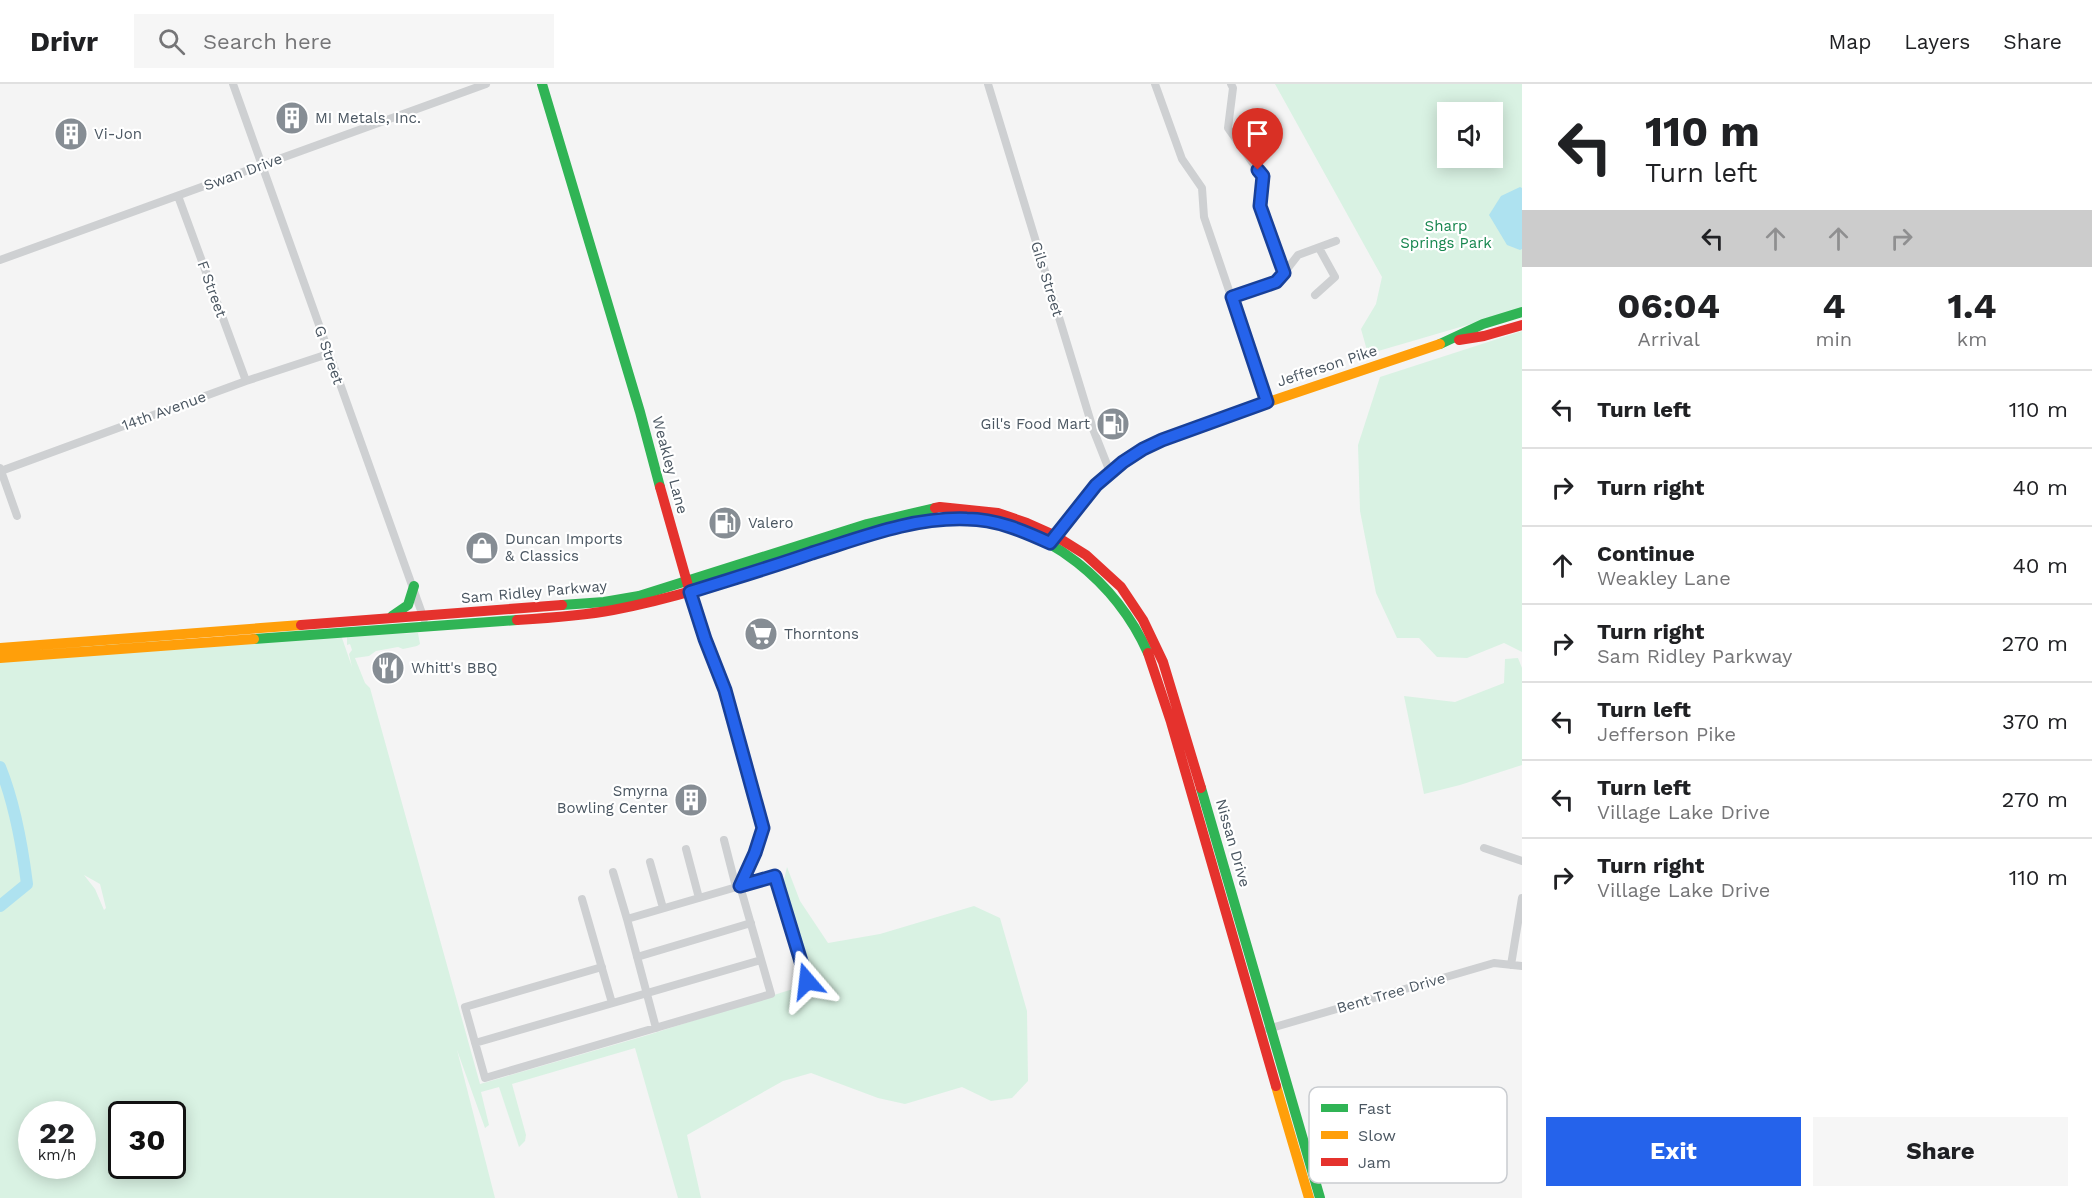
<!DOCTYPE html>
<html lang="en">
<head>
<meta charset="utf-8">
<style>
	:root { --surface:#fff; --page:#f6f6f6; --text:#202124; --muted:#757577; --line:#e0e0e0; --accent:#2563eb }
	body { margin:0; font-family:"Work Sans",sans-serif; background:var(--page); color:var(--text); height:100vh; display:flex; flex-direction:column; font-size:22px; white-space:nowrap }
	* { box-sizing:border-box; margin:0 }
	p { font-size:20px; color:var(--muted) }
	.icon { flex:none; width:33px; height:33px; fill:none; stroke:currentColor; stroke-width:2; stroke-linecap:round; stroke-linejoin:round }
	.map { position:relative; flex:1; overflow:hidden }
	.drawer { display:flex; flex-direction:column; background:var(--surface); width:570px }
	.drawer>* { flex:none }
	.banner { background:#fff; color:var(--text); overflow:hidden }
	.tools { position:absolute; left:1437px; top:18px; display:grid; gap:12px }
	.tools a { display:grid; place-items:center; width:66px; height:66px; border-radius:0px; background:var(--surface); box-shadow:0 3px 15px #0003; font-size:30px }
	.speed { position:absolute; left:18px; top:1017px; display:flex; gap:12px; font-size:30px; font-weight:700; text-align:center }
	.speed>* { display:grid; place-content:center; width:78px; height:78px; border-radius:50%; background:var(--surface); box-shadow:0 3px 15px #0003; line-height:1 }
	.speed small { font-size:15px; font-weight:400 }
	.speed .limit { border:3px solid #111; border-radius:9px; background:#fff; color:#111 }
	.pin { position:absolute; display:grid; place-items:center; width:51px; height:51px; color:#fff; margin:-62px -26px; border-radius:50% 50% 50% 0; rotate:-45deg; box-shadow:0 0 6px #0007 }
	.pin .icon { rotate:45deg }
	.me { position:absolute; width:66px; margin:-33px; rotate:343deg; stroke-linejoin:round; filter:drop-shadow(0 0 4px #0008) }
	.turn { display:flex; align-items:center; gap:21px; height:126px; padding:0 24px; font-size:27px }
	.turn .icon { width:78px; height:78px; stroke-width:2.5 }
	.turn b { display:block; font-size:42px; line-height:51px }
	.lanes { display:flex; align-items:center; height:57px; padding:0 24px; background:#0003; justify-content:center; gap:30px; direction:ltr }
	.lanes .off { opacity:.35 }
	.eta { display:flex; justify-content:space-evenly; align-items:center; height:102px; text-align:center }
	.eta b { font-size:36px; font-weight:700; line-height:42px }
	.button { display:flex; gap:12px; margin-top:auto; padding:12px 24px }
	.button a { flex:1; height:69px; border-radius:0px; background:var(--accent); color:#fff; font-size:24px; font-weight:700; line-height:69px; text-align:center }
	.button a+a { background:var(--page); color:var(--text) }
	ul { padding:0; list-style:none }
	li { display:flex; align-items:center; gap:18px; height:78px; padding:0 24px; border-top:2px solid var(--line) }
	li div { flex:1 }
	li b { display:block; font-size:22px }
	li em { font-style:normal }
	header { display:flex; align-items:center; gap:36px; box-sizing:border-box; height:84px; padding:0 30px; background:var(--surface); border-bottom:2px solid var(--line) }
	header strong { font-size:28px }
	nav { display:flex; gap:33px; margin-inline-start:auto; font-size:21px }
	.search { width:420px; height:54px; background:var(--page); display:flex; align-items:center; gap:15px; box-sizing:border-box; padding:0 21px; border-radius:0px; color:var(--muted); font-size:22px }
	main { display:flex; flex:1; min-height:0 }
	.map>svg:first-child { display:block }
	.green { fill:#d9f2e3; fill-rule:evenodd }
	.water { fill:#aee2f0 }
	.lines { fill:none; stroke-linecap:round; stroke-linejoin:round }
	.river { stroke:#aee2f0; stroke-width:12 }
	.street { stroke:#ced0d2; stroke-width:8 }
	.fast { stroke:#30b455; stroke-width:10 }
	.slow { stroke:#ff9f0a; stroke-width:10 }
	.jam { stroke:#e5322d; stroke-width:10 }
	.route-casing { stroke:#184099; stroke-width:15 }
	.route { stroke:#2563eb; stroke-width:10 }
	.labels { text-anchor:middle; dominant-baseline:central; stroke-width:4.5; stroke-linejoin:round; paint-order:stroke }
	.poi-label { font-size:15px; fill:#4a5661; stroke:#fff; text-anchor:start }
	.street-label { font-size:15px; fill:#4a5661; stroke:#fff }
	.park-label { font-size:15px; fill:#17864f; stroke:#fff }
	.key { fill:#fff; stroke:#c9ccd0; stroke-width:1.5 }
	.key-label { font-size:16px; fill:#4a5661 }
</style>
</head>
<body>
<header>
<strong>Drivr</strong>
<div class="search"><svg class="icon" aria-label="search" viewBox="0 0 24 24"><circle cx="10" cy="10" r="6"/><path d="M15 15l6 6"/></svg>Search here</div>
<nav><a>Map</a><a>Layers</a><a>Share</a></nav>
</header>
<main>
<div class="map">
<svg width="1522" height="1114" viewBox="0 0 1522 1114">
	<rect width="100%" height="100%" fill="#f4f4f4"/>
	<!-- green -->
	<path class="green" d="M1275,0H1522V225L1368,270L1361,245L1376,220L1382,193ZM1448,28H1492V74H1448Z
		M1522,247V568L1504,559L1467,574L1437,573L1419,554H1397L1376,509L1360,427L1358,361L1380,293Z
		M418,549L420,560L417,562L403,565L398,563L376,567L369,572L355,574L365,599L370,604L480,1000L648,951L812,899L783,800L787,783L800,817L828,859L880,850L974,822L1000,834L1027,927L1028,997L1012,1014L991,1017L962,1003L905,1020L878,1014L811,989L783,997L687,1051L701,1114H678L635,964L512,1000L526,1051L525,1057L519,1063L499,1003L481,1008L489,1041L485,1044L457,966L495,1114H0V561L341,551L352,583L349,570L352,566L350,560L347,561V552ZM84,791L100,800L106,824L104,826L95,805ZM32,1030H82V1082H32ZM122,1030H172V1082H122Z
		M1518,574L1522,584V681L1460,701L1424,710L1404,612L1455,618L1504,599L1505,575Z"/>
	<!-- water -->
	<path class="water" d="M1520,103L1522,104V165L1520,166L1507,161L1489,131L1501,112Z"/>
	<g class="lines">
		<!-- river -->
		<path class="river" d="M0,683C15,720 22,760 27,800L0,822"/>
		<!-- street -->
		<path class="street" d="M233,0L424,535
			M988,0L1093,345L1110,388
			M1155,0L1182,75L1202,104L1204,133L1267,318
			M1231,0L1233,4L1228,44L1262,92L1260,122L1284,189L1298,171L1336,157
			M178,112L246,297
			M0,176L486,0
			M1315,211L1335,193L1319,164
			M1232,213L1276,197L1284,189
			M0,384L17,432
			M1,387L246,297L328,270
			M724,756L736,803
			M1484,764L1522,777
			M686,765L699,814
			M650,778L663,824
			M613,788L627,835
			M582,815L612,919
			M637,873L751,839
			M1511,881L1522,814
			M602,883L465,923L485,994L771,910L740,802L775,792L807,897
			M656,944L627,835L740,802L755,769L763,744L725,606L700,541L690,508
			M1268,945L1494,879L1522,882
			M475,959L761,876"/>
		<!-- fast -->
		<path class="fast" d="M542,0L640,328L660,403
			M1440,260L1483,240L1522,228
			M880,447C909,439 939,433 970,435C1049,441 1117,500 1148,569
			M562,521L604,518L639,512L867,440L935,424
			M392,532L408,521L414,502
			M254,555L517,536
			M1201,704L1320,1114"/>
		<!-- slow -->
		<path class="slow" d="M1051,458C1074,429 1094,399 1124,377C1162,350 1211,337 1254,323C1316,302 1378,281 1440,260
			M0,564L301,541
			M0,574L254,555
			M1276,1002L1309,1114"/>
		<!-- jam -->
		<path class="jam" d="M1459,256L1484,252L1522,241
			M660,403L689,505
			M935,424L940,423L998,429L1027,439L1054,451L1086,471L1121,503L1143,536L1163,578L1201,704
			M517,536C549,534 581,532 613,526C704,509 791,473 880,447
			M301,541L562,521
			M1148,569L1171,638L1276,1002"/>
	</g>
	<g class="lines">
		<!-- route casing -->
		<g class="route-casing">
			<path id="route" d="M807,897L775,792L740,802L755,769L763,744L725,606L705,555L690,508C731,495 772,483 812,469C863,453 913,433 967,435C996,435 1024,447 1050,459L1096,401L1123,378L1143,365L1162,356L1267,318L1232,213L1276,198L1284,189L1260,122L1263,92L1258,86"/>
		</g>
		<!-- route -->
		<use href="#route" class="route"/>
	</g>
	<!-- icons -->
	<defs>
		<g id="building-disc" transform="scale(1.725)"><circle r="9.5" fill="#868d94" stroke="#fff"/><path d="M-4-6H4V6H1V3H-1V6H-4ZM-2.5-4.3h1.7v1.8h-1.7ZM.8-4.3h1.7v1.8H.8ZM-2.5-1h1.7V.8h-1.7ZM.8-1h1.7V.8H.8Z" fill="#fff"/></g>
		<g id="fuel-disc" transform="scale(1.725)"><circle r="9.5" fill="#868d94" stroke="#fff"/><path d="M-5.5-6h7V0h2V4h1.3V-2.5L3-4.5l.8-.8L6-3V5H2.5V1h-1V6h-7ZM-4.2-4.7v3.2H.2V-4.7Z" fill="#fff"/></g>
		<g id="shop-disc" transform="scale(1.725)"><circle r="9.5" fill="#868d94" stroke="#fff"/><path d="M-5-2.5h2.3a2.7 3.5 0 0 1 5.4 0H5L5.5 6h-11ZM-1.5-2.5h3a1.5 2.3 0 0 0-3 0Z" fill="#fff"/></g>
		<g id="supermarket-disc" transform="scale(1.725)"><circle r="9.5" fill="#868d94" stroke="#fff"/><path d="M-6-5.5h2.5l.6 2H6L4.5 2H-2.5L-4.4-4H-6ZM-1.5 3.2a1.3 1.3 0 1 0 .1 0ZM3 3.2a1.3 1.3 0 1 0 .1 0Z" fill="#fff"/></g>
		<g id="restaurant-disc" transform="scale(1.725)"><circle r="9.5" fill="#868d94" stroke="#fff"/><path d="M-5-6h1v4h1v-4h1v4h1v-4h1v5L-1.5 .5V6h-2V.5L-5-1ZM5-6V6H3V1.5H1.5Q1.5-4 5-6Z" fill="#fff"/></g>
	</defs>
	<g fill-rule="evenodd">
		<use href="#building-disc" x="292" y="34"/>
		<use href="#building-disc" x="71" y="50"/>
		<use href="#fuel-disc" x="1113" y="340"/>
		<use href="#fuel-disc" x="725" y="439"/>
		<use href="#shop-disc" x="482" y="464"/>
		<use href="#supermarket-disc" x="761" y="550"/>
		<use href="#restaurant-disc" x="388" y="584"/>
		<use href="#building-disc" x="691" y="716"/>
	</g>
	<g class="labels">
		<!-- poi labels -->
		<g class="poi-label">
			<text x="315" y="34">MI Metals, Inc.</text>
			<text x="94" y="50">Vi-Jon</text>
			<text x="1090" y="340" text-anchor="end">Gil's Food Mart</text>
			<text x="748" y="439">Valero</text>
			<text x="505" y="455">Duncan Imports<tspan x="505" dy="17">&amp; Classics</tspan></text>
			<text x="784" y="550">Thorntons</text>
			<text x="411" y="584">Whitt's BBQ</text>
			<text x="668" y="707" text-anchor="end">Smyrna<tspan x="668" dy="17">Bowling Center</tspan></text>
		</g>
		<!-- street labels -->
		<g class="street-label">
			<text transform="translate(243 88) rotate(-20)">Swan Drive</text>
			<text transform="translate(1047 195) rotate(73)">Gils Street</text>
			<text transform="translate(212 205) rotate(70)">F Street</text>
			<text transform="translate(329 271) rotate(71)">G Street</text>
			<text transform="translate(1327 282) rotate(-18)">Jefferson Pike</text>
			<text transform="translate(164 327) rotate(-20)">14th Avenue</text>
			<text transform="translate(670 381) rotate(75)">Weakley Lane</text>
			<text transform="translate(534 508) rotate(-5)">Sam Ridley Parkway</text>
			<text transform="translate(1233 759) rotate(74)">Nissan Drive</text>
			<text transform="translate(1391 909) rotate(-16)">Bent Tree Drive</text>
		</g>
		<!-- park labels -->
		<g class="park-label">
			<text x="1446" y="142">Sharp<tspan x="1446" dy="17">Springs Park</tspan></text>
		</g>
	</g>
	<!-- legend -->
	<rect x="1309" y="1003" width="198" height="96" rx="9" class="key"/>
	<rect x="1321" y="1020" width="27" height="8" fill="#30b455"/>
	<rect x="1321" y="1047" width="27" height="8" fill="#ff9f0a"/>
	<rect x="1321" y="1074" width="27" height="8" fill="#e5322d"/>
	<g class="key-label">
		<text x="1358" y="1030">Fast</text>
		<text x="1358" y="1057">Slow</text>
		<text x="1358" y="1084">Jam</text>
	</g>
</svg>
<div class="tools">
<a><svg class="icon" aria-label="sound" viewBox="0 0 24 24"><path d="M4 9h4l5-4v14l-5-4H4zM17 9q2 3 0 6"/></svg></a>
</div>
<div class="speed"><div>22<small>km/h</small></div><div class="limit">30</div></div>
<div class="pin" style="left:1258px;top:86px;background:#d93025"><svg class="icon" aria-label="arrive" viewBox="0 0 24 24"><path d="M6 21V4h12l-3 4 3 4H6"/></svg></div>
<svg class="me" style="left:807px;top:897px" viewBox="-20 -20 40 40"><path d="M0-17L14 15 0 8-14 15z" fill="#2563eb" stroke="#fff" stroke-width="4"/></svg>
</div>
<section class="drawer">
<div class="banner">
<div class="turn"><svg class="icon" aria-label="left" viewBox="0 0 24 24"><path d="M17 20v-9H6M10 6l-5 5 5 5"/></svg><div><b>110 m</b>Turn left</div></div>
<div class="lanes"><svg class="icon" aria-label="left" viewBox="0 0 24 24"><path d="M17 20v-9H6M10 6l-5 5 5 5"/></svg><svg class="icon off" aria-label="ahead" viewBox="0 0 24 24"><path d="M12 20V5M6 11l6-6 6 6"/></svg><svg class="icon off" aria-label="ahead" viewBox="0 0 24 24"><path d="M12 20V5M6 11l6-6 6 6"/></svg><svg class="icon off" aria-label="right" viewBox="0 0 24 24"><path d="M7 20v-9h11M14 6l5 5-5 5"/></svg></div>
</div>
<div class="eta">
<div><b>06:04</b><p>Arrival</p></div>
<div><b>4</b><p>min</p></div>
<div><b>1.4</b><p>km</p></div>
</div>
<ul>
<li><svg class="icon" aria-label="left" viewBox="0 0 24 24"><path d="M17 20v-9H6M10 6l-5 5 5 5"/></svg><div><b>Turn left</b></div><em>110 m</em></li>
<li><svg class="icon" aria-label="right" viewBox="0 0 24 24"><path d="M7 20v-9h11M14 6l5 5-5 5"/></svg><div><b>Turn right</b></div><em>40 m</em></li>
<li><svg class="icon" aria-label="ahead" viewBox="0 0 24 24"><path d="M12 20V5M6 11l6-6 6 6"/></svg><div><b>Continue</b><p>Weakley Lane</p></div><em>40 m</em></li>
<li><svg class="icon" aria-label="right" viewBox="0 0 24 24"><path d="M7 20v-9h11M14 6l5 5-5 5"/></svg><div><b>Turn right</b><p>Sam Ridley Parkway</p></div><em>270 m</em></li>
<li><svg class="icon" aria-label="left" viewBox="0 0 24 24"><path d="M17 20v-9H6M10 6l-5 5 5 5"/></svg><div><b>Turn left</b><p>Jefferson Pike</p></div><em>370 m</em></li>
<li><svg class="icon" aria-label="left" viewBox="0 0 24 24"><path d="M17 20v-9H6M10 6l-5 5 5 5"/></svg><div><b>Turn left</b><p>Village Lake Drive</p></div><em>270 m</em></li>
<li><svg class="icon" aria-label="right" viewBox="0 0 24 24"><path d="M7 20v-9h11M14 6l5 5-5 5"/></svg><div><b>Turn right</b><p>Village Lake Drive</p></div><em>110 m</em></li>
</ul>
<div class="button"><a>Exit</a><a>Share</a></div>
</section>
</main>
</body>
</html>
